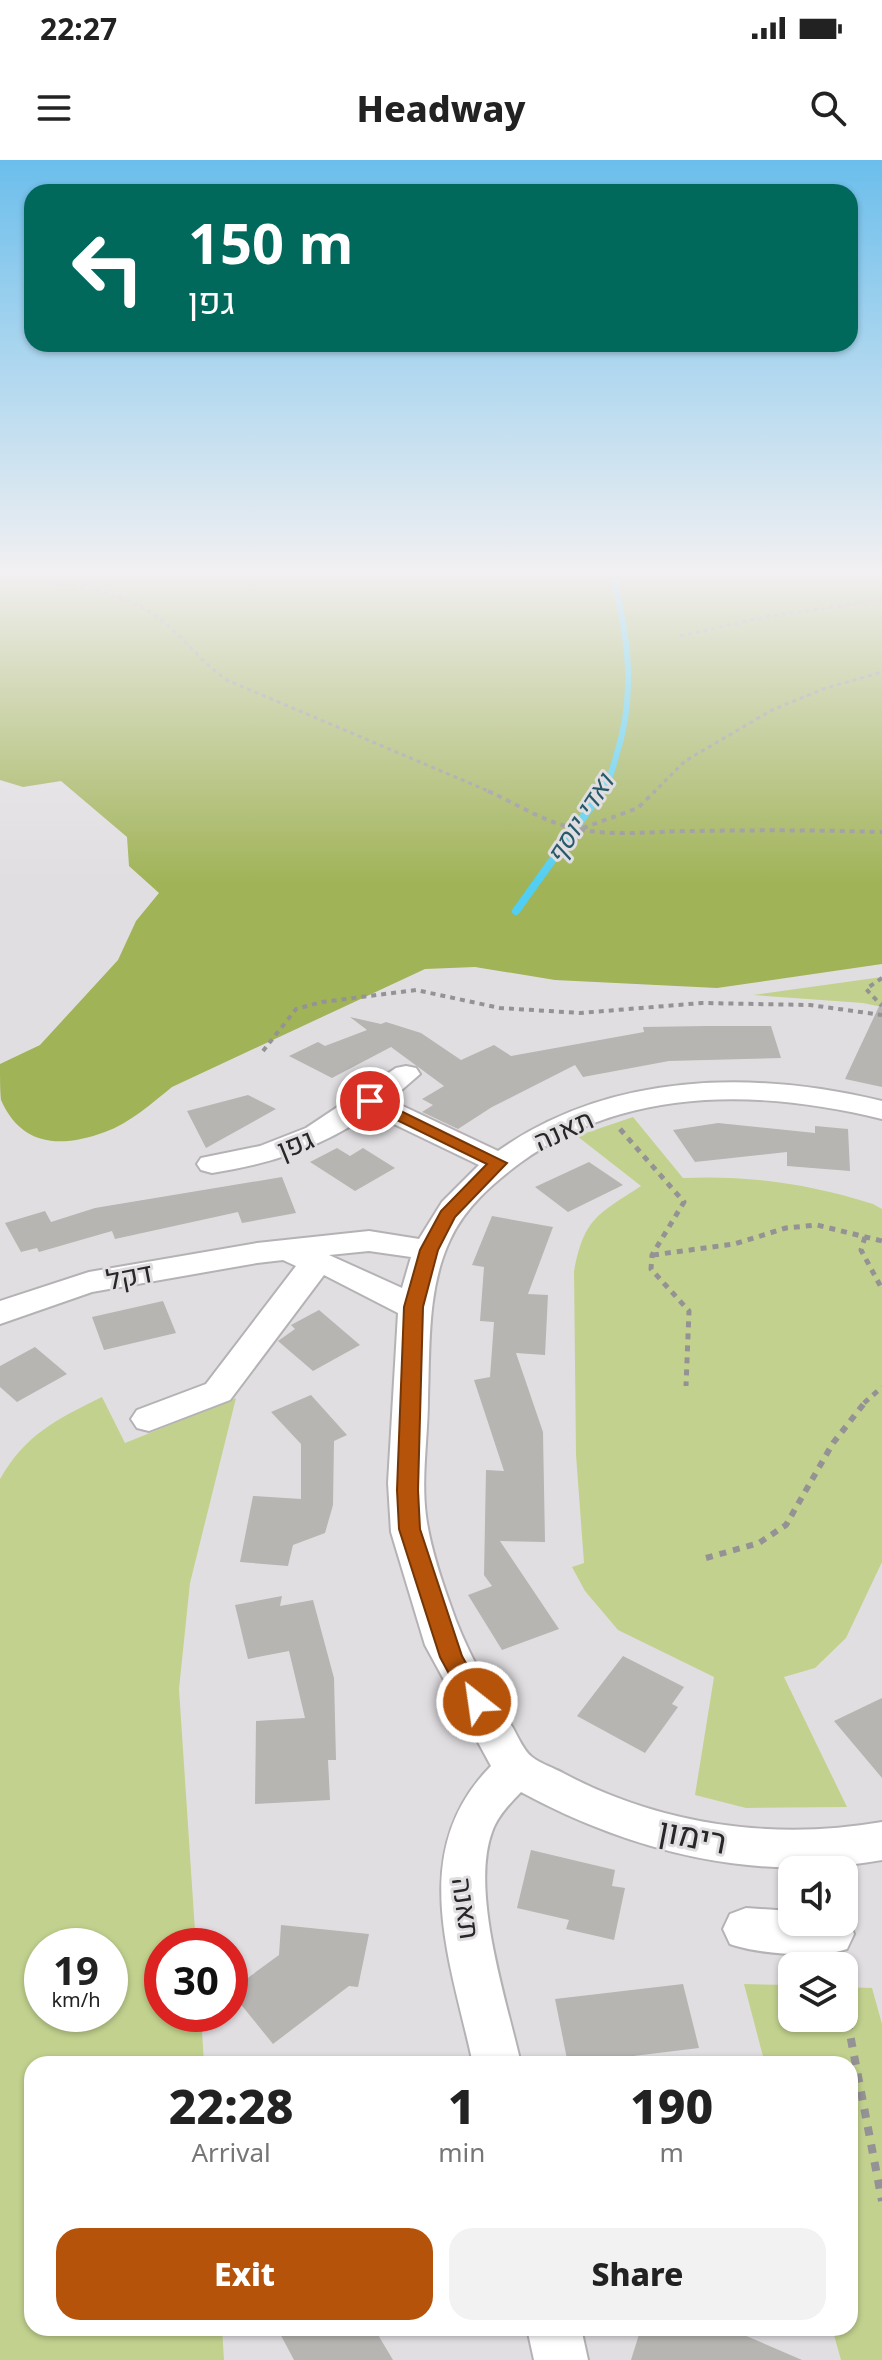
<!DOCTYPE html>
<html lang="en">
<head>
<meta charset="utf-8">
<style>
	:root { --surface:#fff; --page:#f2f2f2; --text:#222; --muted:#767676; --accent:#b45309 }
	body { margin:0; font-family:"Noto Sans",Heebo,sans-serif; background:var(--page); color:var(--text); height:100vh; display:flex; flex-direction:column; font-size:30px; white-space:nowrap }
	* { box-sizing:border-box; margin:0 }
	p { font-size:26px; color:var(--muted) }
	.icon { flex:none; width:44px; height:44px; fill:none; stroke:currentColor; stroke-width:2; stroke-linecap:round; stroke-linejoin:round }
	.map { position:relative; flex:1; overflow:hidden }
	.side { position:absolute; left:24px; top:1896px; width:834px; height:280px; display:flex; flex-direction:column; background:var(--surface); border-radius:24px; box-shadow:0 2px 6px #0004 }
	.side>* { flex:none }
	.banner { position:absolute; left:24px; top:24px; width:834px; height:168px; border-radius:24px; box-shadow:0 2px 6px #0004; background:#00695c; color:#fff; overflow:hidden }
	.controls { position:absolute; left:778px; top:1696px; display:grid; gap:16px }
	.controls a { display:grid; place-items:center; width:80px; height:80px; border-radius:16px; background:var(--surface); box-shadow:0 2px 6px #0004; font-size:40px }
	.speed { position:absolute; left:24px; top:1768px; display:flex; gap:16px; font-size:40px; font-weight:700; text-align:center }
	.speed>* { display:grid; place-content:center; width:104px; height:104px; border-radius:50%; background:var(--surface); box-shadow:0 2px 6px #0004; line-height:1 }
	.speed small { font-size:20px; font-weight:400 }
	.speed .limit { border:12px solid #d22; background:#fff; color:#111 }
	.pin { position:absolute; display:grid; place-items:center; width:68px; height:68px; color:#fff; margin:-34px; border:4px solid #fff; border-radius:50%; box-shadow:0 2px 8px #0007 }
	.me { position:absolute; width:88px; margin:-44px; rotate:330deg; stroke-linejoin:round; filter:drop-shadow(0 0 6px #0008) }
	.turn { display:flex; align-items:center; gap:28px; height:168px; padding:0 32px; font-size:36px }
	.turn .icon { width:104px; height:104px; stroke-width:2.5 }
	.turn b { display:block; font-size:56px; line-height:68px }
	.eta { display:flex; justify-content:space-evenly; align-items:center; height:136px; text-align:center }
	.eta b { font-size:48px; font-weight:800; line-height:56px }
	.primary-button { display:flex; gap:16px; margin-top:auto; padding:16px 32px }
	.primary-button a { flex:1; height:92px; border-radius:24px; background:var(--accent); color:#fff; font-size:32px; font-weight:800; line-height:92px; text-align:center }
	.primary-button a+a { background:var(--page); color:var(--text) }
	.status { display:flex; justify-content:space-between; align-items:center; height:56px; padding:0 40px; background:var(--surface); direction:ltr }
	.status svg { height:22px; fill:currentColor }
	header { display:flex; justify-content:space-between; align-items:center; height:104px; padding:0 32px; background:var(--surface); font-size:36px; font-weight:800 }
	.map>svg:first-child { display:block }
	.green { fill:#c2d28e; fill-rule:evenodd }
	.forest { fill:#a0b357 }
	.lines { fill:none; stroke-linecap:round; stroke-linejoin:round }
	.stream-far1 { stroke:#51cef1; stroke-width:6 }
	.stream { stroke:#51cef1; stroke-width:8 }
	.building { fill:#b6b5b2 }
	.minor-casing { stroke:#b5b2b5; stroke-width:4 }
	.path-far4 { stroke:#959295; stroke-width:3; stroke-dasharray:4 4; stroke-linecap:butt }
	.path-far3 { stroke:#959295; stroke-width:4; stroke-dasharray:5 5; stroke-linecap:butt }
	.path-far2 { stroke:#959295; stroke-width:5; stroke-dasharray:6 6; stroke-linecap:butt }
	.path-far1 { stroke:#959295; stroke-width:6; stroke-dasharray:7 7; stroke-linecap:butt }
	.path { stroke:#959295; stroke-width:8; stroke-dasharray:9 9; stroke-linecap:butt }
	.minor { fill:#fff; fill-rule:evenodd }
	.route { fill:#b45309; stroke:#753606; stroke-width:2 }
	.labels { text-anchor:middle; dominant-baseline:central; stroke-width:6; stroke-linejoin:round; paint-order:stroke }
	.far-water-label { font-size:26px; font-style:italic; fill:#275a69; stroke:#e1dee1 }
	.street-label { font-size:28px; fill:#282728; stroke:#e1dee1 }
	.near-street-label { font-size:34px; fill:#282728; stroke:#e1dee1 }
</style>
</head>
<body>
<div class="status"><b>22:27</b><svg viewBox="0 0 49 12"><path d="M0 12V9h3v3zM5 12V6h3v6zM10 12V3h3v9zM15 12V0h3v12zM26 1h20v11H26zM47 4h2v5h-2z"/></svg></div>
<header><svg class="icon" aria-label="menu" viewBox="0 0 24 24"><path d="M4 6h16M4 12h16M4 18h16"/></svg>Headway<svg class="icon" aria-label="search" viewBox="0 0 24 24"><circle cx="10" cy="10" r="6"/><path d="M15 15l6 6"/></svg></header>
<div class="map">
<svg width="882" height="2200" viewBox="0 0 882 2200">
	<rect width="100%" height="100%" fill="#e1dee1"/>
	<!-- green -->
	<path class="green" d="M882,817V847L863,843L753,835Z
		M633,957L683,1018C749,1015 809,1024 873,1044L882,1049V1402L846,1478L815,1508L784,1517L847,1647L746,1648L695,1635L714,1517L618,1470L585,1431L572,1407L584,1403L576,1295L574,1112C584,1057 599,1054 641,1026L577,976Z
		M102,1237L125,1283L236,1238L190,1423L179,1529L196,1786H162V1854H201L204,1904H32V2168H222L224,2200H0V1319C26,1274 57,1259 102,1237ZM110,1786V1854H42V1786Z
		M744,1824L792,1825V1858H844V1827L872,1828L882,1864V2200H841L832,2168H850V1904H765Z"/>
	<!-- forest -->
	<path class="forest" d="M0,416H882V804L717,828L555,820L475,807L425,809L172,927C152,943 130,963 105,972C61,988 22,987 1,940C0,931 0,914 0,904L40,885L118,800L136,761L159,733L129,706L127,677L61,621L23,627L0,620Z"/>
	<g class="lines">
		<!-- stream-far1 -->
		<path class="stream-far1" d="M601,633C610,621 613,607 617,593C636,533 628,476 613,416"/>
		<!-- stream -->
		<path class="stream" d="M516,751L602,631"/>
	</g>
	<!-- building -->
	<path class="building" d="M882,840V927L845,919Z
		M350,857L381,864L386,862L421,873L461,900L494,885L511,896L644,872L643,867L707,866H771L781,898L669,901L583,917L575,905L492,947L458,969L422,952L433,945L422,939L444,926L391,887L332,918L289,896L318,882L325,886L367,870Z
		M248,935L276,949L206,988L187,951Z
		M718,963L815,973V966L848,969L850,1011L787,1006V992L695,1002L673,970Z
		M337,988L350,996L363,988L395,1008L355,1031L310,1002Z
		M589,1002L623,1025L568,1052L535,1027Z
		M282,1017L296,1053L242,1063L238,1052L115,1079L112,1071L39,1092L37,1088L21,1092L5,1063L45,1051L51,1062L95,1048Z
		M492,1056L553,1067L528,1134L548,1135L545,1195L516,1193L543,1272L545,1382L500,1381L559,1469L502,1490L468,1435L492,1426L484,1415L486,1310L504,1311L474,1220L490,1217L494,1162L480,1161L484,1107L472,1105Z
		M163,1141L176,1173L104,1190L92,1157Z
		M319,1150L360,1185L313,1211L278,1181L295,1169L291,1165Z
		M35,1187L67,1214L17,1242L0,1227V1206Z
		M311,1235L347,1275L334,1281L333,1345L325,1373L293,1385L288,1406L240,1402L253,1336L301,1339V1284L271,1252Z
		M282,1436L280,1446L313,1440L334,1518L336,1600H328L330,1640L255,1644L256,1561L305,1558L289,1491L248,1499L235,1445Z
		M623,1496L684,1527L672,1544L678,1547L645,1593L577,1556Z
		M882,1538V1618L834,1561Z
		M531,1690L615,1710L612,1726L625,1728L614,1780L566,1769L569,1760L517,1748Z
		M281,1765L369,1774L358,1827L349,1826L273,1884L230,1831L279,1795Z
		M683,1824L699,1888L568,1904L555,1839Z
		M277,2168H374L393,2200H294Z
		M641,2168H746L744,2175L802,2200H631Z"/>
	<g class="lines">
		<!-- minor casing -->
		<g class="minor-casing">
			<path id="minor" d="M406,906L416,908L420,914L390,940L498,991C610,912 754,910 882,941V959C760,929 626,926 520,1003C492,1024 465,1047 450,1080C427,1129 430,1185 428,1238C428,1277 421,1317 426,1356C430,1386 440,1416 450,1444C465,1489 488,1528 513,1568C518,1577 524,1591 532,1597C541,1604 554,1608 563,1613C660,1665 774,1681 882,1662V1700C756,1723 632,1692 521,1632C510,1643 497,1657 492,1672C470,1732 507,1842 521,1904H473C451,1801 406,1692 491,1606L425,1485L391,1372L388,1323L398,1153L324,1115L230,1240L149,1271L137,1268L131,1259L137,1250L206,1224L296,1106L283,1100L257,1103L92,1132L0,1164V1141L89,1112L257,1083L369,1071L419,1079L442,1042L479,1005L371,953C322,987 271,1004 212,1013L201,1010L197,1004L201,998L260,986L306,968L396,908ZM369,1091L411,1097L402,1128L329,1095Z
				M844,1747L854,1774L847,1789C819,1799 759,1794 730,1784L723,1769L730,1754L746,1748L792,1751V1762H844Z
				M527,2168H581L588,2200H534Z"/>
		</g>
		<!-- path-far4 -->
		<path class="path-far4" d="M0,419C53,424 116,425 160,459C185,478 202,504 229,521L493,633
			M680,476L770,456L882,440
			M653,633L685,601L772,550L823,529L882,512"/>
		<!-- path-far3 -->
		<path class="path-far3" d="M488,631C515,643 537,658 566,666C608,678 650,671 693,671C756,670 819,670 882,672
			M583,668L638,648L655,631
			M882,818L866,829L882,846
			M263,891L296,849L322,842L416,830L500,848L580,853L702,843L810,845L882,855"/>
		<!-- path-far2 -->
		<path class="path-far2" d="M620,969L684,1042L652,1095L651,1109L689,1151L686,1226
			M865,1077L861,1090L882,1129
			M653,1095L734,1084L786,1068L817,1065L882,1081
			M864,1243L882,1227"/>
		<!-- path-far1 -->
		<path class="path-far1" d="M706,1398L759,1383L786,1365L833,1283L866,1241"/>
		<!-- path -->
		<path class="path" d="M844,1843L882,2041"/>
		<!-- minor -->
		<use href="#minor" class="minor"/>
	</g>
	<!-- sky -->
	<linearGradient id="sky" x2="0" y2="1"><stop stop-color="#6bbeec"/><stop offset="0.57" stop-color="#f2f0f2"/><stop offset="1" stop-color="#f2f0f2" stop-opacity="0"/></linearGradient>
	<rect width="882" height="724" fill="url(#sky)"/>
	<!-- route -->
	<path class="route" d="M370,936L507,1003L455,1057L438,1090L423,1147L418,1330L420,1369L462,1496L488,1542L485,1549L477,1551L468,1549L440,1497L399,1369L397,1330L404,1147L420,1090L441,1051L487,1004L364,944L362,941Z"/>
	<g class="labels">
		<!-- far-water labels -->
		<g class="far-water-label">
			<text transform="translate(579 658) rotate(-57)">ואדי יוסף</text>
		</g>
		<!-- street labels -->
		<g class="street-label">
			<text transform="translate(563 969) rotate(-24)">תאנה</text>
			<text transform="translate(295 983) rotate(-22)">גפן</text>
			<text transform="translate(129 1115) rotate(-11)">דקל</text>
			<text transform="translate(467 1748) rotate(82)">תאנה</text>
		</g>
		<!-- near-street labels -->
		<g class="near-street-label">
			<text transform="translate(693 1675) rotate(11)">רימון</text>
		</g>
	</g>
</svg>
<div class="controls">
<a><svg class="icon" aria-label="sound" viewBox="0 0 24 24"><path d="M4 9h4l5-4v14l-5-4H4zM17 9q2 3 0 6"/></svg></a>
<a><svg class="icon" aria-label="layers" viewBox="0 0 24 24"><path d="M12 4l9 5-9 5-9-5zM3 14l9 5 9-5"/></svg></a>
</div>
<div class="speed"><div>19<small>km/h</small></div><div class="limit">30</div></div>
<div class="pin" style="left:370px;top:941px;background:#d93025"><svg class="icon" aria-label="arrive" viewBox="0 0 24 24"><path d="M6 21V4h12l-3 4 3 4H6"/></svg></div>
<svg class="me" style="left:477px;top:1542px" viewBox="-20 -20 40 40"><circle r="17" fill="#b45309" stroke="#fff" stroke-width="3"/><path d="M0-11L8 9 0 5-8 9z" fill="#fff"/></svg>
<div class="banner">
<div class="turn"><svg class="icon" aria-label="left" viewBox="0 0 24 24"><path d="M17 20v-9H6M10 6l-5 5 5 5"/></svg><div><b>150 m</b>גפן</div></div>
</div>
<section class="side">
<div class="eta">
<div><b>22:28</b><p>Arrival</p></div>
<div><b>1</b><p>min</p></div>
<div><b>190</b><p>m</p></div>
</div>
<div class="primary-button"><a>Exit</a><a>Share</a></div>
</section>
</div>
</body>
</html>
